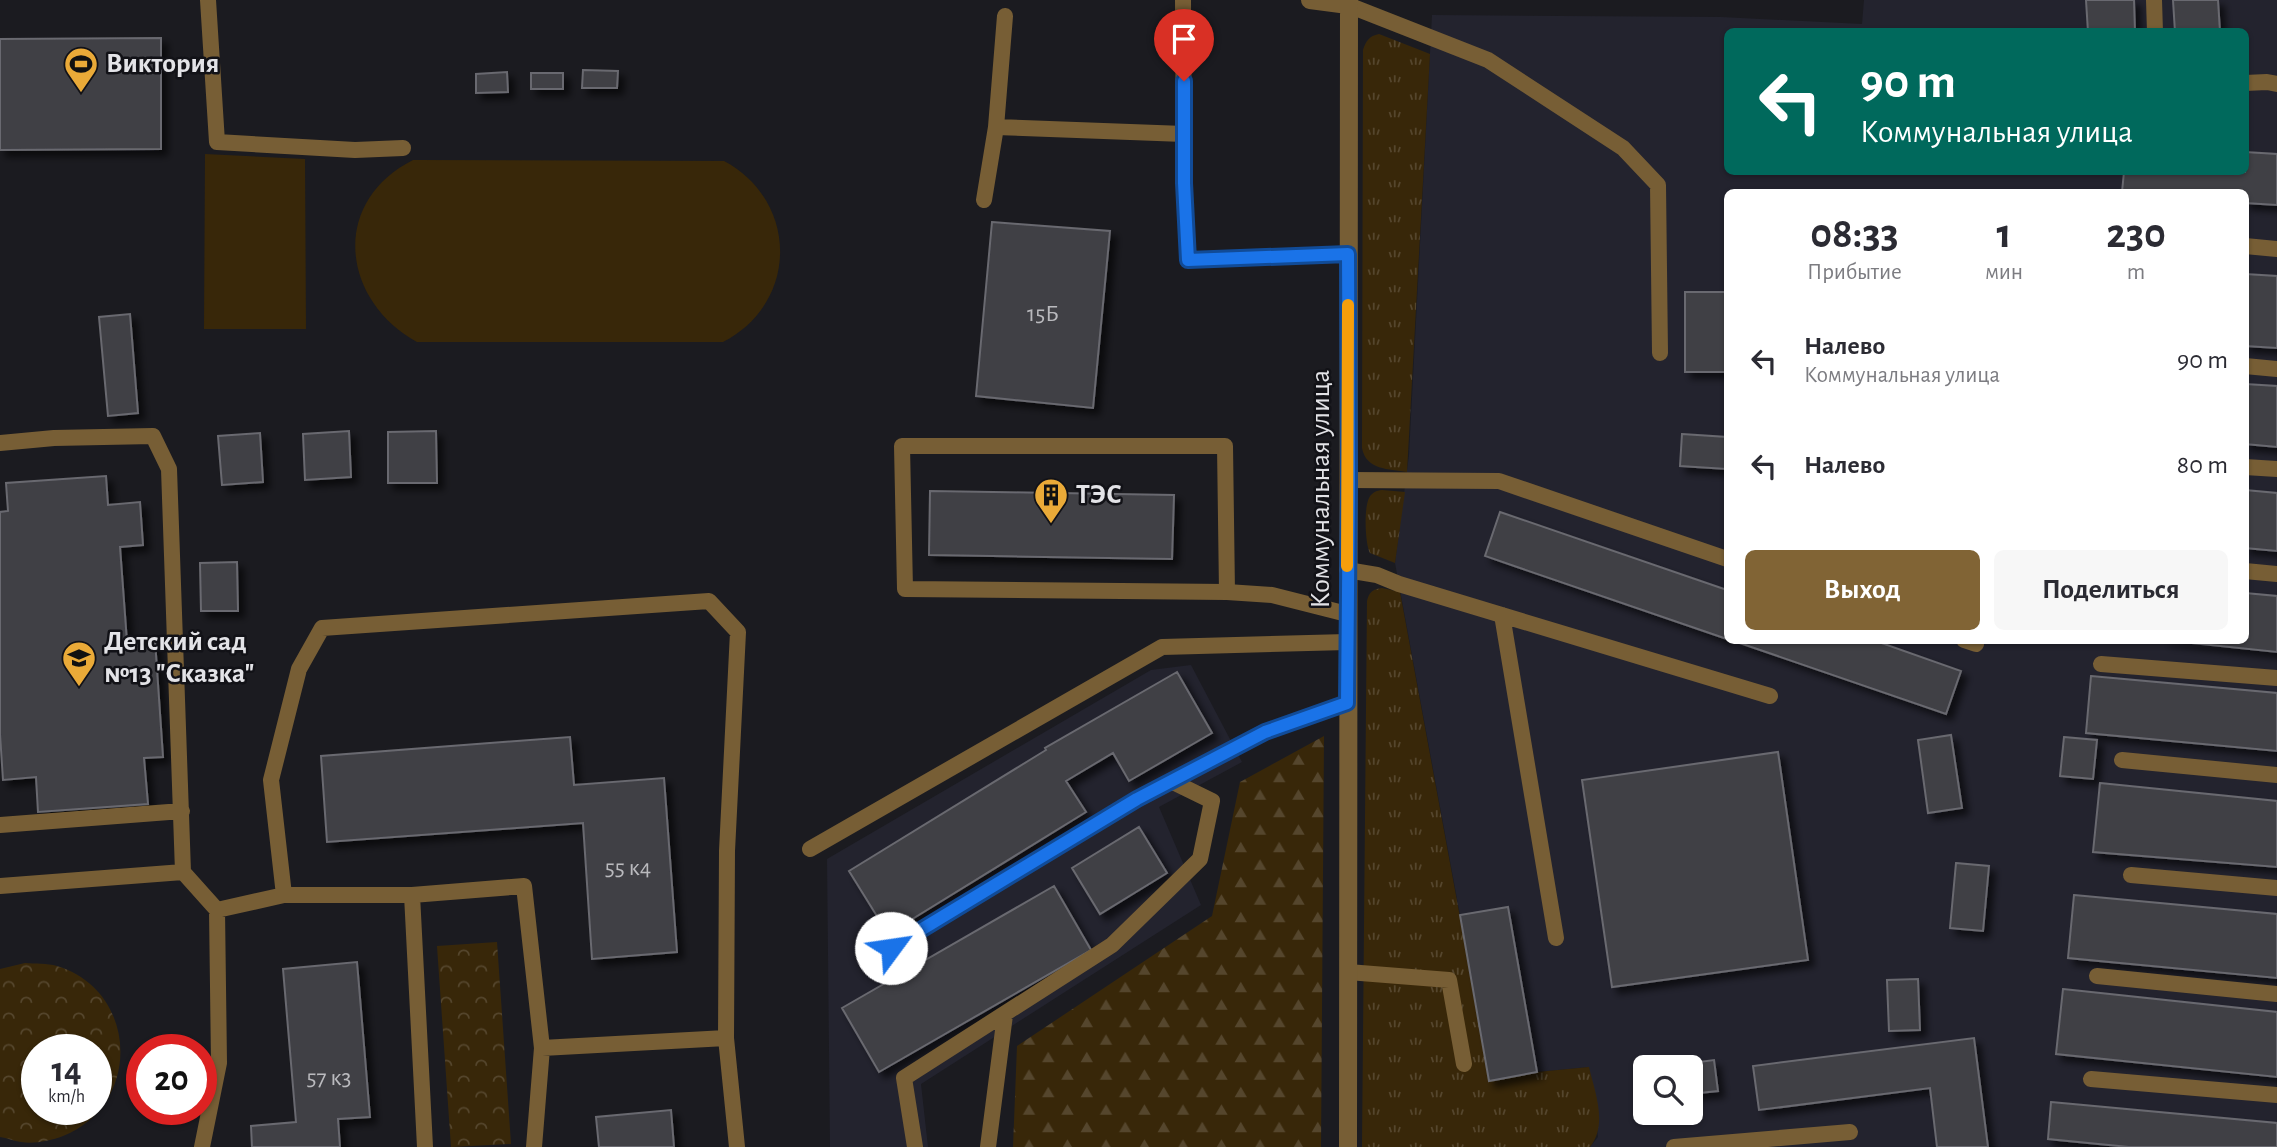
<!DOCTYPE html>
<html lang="ru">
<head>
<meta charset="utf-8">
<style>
	:root { --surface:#fff; --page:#f7f7f7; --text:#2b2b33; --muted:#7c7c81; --accent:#816435 }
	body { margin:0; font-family:"Alegreya Sans",sans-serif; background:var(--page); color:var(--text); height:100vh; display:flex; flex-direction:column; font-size:26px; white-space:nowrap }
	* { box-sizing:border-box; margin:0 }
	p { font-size:23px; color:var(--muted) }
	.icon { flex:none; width:38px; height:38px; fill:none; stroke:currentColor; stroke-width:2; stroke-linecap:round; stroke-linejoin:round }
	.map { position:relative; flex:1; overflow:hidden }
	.panel { position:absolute; left:1724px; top:189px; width:525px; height:455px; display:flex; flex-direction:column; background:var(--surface); border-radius:10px; box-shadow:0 2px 5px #0004 }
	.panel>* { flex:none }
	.guide { position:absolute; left:1724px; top:28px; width:525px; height:147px; border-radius:10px; box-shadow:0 2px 5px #0004; background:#00695c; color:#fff; overflow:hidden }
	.tools { position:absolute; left:1633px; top:1055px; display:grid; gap:14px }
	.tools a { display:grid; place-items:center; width:70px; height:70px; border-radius:10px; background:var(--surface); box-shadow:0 2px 5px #0004; font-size:35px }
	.speed { position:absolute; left:21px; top:1034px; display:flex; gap:14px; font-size:35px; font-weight:700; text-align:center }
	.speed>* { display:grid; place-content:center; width:91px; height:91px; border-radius:50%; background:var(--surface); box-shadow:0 2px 5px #0004; line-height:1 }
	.speed small { font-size:18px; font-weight:400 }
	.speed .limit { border:10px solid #d22; background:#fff; color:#111 }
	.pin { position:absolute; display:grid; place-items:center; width:60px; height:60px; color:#fff; margin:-72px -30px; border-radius:50% 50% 50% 0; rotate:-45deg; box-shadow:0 0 7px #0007 }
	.pin .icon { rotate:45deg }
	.me { position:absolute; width:77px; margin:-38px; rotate:59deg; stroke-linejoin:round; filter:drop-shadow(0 0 5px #0008) }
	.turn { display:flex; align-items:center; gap:24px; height:147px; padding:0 21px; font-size:32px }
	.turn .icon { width:91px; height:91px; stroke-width:2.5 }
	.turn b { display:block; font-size:49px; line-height:60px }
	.eta { display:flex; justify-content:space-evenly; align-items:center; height:119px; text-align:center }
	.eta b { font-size:42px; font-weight:700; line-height:49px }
	.button { display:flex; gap:14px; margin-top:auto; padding:14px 21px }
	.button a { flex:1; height:80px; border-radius:10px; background:var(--accent); color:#fff; font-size:28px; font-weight:700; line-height:80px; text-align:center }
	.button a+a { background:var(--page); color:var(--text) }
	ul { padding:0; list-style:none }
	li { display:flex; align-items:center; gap:21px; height:105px; padding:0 21px }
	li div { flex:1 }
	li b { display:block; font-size:26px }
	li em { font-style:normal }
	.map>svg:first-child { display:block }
	.built { fill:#23232e; fill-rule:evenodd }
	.grass { fill:url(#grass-tufts) }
	.forest { fill:url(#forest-firs) }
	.park { fill:url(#park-crowns); fill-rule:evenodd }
	.pitch { fill:#382709 }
	.building { fill:#3f3f45; stroke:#69696f; stroke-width:2; filter:url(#shadow) }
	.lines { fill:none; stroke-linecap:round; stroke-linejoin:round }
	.service { stroke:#775e35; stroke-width:16 }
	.minor { stroke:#775e35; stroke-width:18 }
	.route-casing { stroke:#114b97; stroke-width:18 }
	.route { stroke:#1a73e8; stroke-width:12 }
	.slow { stroke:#f59e0b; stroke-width:12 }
	.labels { text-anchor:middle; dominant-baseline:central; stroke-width:5; stroke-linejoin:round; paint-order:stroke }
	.number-label { font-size:24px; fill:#bababe }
	.poi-label { font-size:28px; font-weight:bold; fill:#e3e3e7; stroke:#121217; text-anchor:start }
	.street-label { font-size:28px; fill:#e3e3e7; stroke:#121217 }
</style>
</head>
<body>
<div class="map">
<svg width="2277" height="1147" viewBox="0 0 2277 1147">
	<defs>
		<pattern id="grass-tufts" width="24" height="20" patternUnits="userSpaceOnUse" patternTransform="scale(1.75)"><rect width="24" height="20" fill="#382709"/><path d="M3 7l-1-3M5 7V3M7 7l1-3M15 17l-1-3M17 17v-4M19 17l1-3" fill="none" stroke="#55462d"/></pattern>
		<pattern id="forest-firs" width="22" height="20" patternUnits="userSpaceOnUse" patternTransform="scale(1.75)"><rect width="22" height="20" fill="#382709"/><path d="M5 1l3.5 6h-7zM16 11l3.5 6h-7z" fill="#55462d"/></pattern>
		<pattern id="park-crowns" width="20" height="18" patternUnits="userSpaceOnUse" patternTransform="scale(1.75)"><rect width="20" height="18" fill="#382709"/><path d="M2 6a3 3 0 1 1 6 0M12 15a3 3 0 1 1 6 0" fill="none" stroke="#55462d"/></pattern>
		<filter id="shadow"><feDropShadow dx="6" dy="6" stdDeviation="3.5" flood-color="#0009"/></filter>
	</defs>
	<rect width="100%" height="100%" fill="#1b1b20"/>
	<!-- built -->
	<path class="built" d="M1864,0H2277V1147H1590L1598,1137L1589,1067L1537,1072L1508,908L1460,915L1395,563L1409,455L1432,15L1721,17L1862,24ZM1727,32H2245V172H1727ZM1727,192H2245V640H1727ZM1645,1068H1690V1113H1645Z
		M1191,665L1242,762L1159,807L1201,905L921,1084L928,1147H830L827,859L1151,670Z"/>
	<!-- grass -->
	<path class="grass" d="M1379,34L1430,54L1407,472C1389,469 1366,470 1362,448L1363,50C1366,41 1369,36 1379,34Z
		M1382,490L1405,492L1395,563L1370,553C1365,544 1363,503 1371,495C1375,491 1376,491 1382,490Z
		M1382,588L1400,592L1490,1080L1537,1072L1589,1067C1595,1093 1608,1124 1590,1147H1362L1367,601C1369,592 1373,589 1382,588Z"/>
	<!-- forest -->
	<path class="forest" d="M1324,736L1321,1147H1013L1017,1046L1212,916L1240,782Z"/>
	<!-- park -->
	<path class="park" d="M497,942L511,1144L451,1147L437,946Z
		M25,963C35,964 47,963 57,966C139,991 142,1105 63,1136C50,1141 34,1144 21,1142C14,1141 7,1138 0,1137V969ZM37,1050H96V1110H37Z"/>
	<!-- pitch -->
	<path class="pitch" d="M205,154L305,159L306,329H204Z
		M413,160L724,161C799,201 799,303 723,342H417C341,300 330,202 413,160Z"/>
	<!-- building -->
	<path class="building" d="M2086,0H2134L2135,32H2088Z
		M2173,0H2218L2220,32H2175Z
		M161,38V149L0,150V39Z
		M583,70L618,71L617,88H582Z
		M507,72L508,92L476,93V74Z
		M531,73H563V89H531Z
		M2245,152L2277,154V205L2245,203V192H2122L2124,172H2245Z
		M992,222L1110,231L1093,408L976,396Z
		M2245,274L2277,276V348L2245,346Z
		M1685,292H1727V372H1685Z
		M130,314L138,413L108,416L99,317Z
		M2245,384L2277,386V447L2245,444Z
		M349,431L351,477L305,480L303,434Z
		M436,431L437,483H388V432Z
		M260,433L263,482L222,485L218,436Z
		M1682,434L1727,437V469L1680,466Z
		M106,476L108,505L140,502L143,545L120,547L127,642L155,640L163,757L144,758L148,804L38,812L36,777L3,780L0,734V512L8,511L6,483Z
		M2245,490L2277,493V551L2245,548Z
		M930,491L1174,495L1172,559L929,555Z
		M1500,512L1727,590V639L1485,556Z
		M237,562L238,611H201L200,563Z
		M2245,593L2277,596V652L2163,640H2245Z
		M1731,640H1873L1961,671L1946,714Z
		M1177,672L1212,733L1129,781L1113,753L1066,781L1086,812L888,934L849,871L1046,750L1045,748Z
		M2091,676L2277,693V751L2086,733Z
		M1951,735L1962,808L1928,813L1918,740Z
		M570,737L574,785L664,778L677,952L592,959L583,823L327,842L321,756Z
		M2064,737L2097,740L2093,779L2060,776Z
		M1778,752L1808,960L1612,987L1582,780Z
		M2100,783L2277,801V867L2093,852Z
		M1139,827L1167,873L1100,914L1072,868Z
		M1956,863L1989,866L1983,931L1950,928Z
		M1054,886L1091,950L879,1072L842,1008Z
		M2074,895L2277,914V978L2068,958Z
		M1508,907L1537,1072L1489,1081L1460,915Z
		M357,962L370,1117L338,1119L340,1147H252L251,1126L296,1122L283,969Z
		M1918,979L1920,1030L1889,1031L1887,980Z
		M2063,989L2277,1012V1077L2056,1054Z
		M1974,1038L1988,1147H1937L1930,1088L1759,1110L1753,1066Z
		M1714,1060L1718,1091L1690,1094V1068H1653Z
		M1645,1068V1100L1638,1101L1634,1070Z
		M2051,1102L2277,1123V1147H2129L2048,1139Z
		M671,1110L674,1147H599L596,1117Z"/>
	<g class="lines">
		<!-- service -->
		<path class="service" d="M208,0L217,142L355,150L403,148
			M1183,0L1184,183L1188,260L1347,254
			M2154,0L2155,32
			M1348,5L1488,60L1623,148L1658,185L1660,353
			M2245,83L2267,82L2277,84
			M996,127L1005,16
			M984,200L996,127L1184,134
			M2245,246L2277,249
			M2245,366L2277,369
			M0,443L54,438L153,436L169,469L183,872
			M902,446H1225L1227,592L905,589Z
			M2245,467L2277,469
			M1349,480L1499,481L1727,559
			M1347,570L1377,575L1399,584L1770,696
			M2245,571L2277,574
			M1227,592L1272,595L1347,614
			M1502,615L1556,938
			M1964,640L1976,644
			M2101,664L2277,678
			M2122,760L2277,775
			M0,825L182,811
			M810,849L1162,647L1347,642
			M2131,875L2277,888
			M0,886L183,872L217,910L284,895H412L524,886L542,1048L726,1038
			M284,895L271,780L299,669L322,628L709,601L738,632L727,851L726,1038L737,1147
			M412,895L425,1147
			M869,961L1137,799L1265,732L1347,703
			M1348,972L1449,980L1464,1064
			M2097,976L2277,994
			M2091,1079L2277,1095
			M202,1147L219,1063L217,910
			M534,1147L542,1048
			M915,1147L904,1078L1112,945L1200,859L1212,801L1171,781
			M988,1147L1005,1015
			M1674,1147L1850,1132"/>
		<!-- minor -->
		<path class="minor" d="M1310,0L1348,5
			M1348,1147L1349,0"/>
	</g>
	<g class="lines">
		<!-- route casing -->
		<g class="route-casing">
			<path id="route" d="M891,948L1137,799L1265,732L1347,703L1349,480L1348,254L1188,260L1184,183V81"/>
		</g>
		<!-- route -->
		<use href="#route" class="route"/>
		<!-- slow -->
		<path class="slow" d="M1347,566L1348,305"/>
	</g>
	<!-- icons -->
	<defs>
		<g id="stadium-pin" transform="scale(1.75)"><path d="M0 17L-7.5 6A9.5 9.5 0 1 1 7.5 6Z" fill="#eaaa38" stroke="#121217"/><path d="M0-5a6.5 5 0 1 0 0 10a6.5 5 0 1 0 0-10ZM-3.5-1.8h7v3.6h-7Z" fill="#111"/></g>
		<g id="building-pin" transform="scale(1.75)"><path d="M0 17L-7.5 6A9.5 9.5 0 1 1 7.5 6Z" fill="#eaaa38" stroke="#121217"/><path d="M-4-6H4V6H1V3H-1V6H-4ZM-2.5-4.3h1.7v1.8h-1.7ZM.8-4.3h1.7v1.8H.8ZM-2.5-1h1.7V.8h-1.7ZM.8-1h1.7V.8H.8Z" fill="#111"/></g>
		<g id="school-pin" transform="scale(1.75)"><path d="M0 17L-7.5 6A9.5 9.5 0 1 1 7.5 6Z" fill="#eaaa38" stroke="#121217"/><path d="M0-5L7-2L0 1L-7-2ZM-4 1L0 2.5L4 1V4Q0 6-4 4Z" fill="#111"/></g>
	</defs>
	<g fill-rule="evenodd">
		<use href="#stadium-pin" x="81" y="64"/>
		<use href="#building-pin" x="1051" y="495"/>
		<use href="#school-pin" x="79" y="658"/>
	</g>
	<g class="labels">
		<!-- number labels -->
		<g class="number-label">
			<text x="1043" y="314">15Б</text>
			<text x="628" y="868">55 к4</text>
			<text x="329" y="1078">57 к3</text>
		</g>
		<!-- poi labels -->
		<g class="poi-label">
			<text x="106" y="64">Виктория</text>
			<text x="1076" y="495">ТЭС</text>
			<text x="104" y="642">Детский сад<tspan x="104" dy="32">№13 "Сказка"</tspan></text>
		</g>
		<!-- street labels -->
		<g class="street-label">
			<text transform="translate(1321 489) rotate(-90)">Коммунальная улица</text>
		</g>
	</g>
</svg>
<div class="tools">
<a><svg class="icon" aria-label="search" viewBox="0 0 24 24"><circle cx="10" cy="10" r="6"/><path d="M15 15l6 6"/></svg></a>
</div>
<div class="speed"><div>14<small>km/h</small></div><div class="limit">20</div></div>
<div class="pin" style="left:1184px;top:81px;background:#d93025"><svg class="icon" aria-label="arrive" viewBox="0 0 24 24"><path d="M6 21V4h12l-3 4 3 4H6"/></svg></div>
<svg class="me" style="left:891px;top:948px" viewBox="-20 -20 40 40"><circle r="19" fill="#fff"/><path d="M0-13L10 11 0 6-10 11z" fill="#1a73e8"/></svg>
<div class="guide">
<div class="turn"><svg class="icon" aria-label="left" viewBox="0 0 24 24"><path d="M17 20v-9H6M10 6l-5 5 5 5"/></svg><div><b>90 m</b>Коммунальная улица</div></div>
</div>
<section class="panel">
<div class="eta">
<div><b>08:33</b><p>Прибытие</p></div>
<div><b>1</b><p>мин</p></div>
<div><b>230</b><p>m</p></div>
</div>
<ul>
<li><svg class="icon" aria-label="left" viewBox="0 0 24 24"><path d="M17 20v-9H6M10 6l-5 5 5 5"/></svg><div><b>Налево</b><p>Коммунальная улица</p></div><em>90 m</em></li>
<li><svg class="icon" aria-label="left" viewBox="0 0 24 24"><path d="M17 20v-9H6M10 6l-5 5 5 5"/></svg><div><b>Налево</b></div><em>80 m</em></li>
</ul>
<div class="button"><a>Выход</a><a>Поделиться</a></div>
</section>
</div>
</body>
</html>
